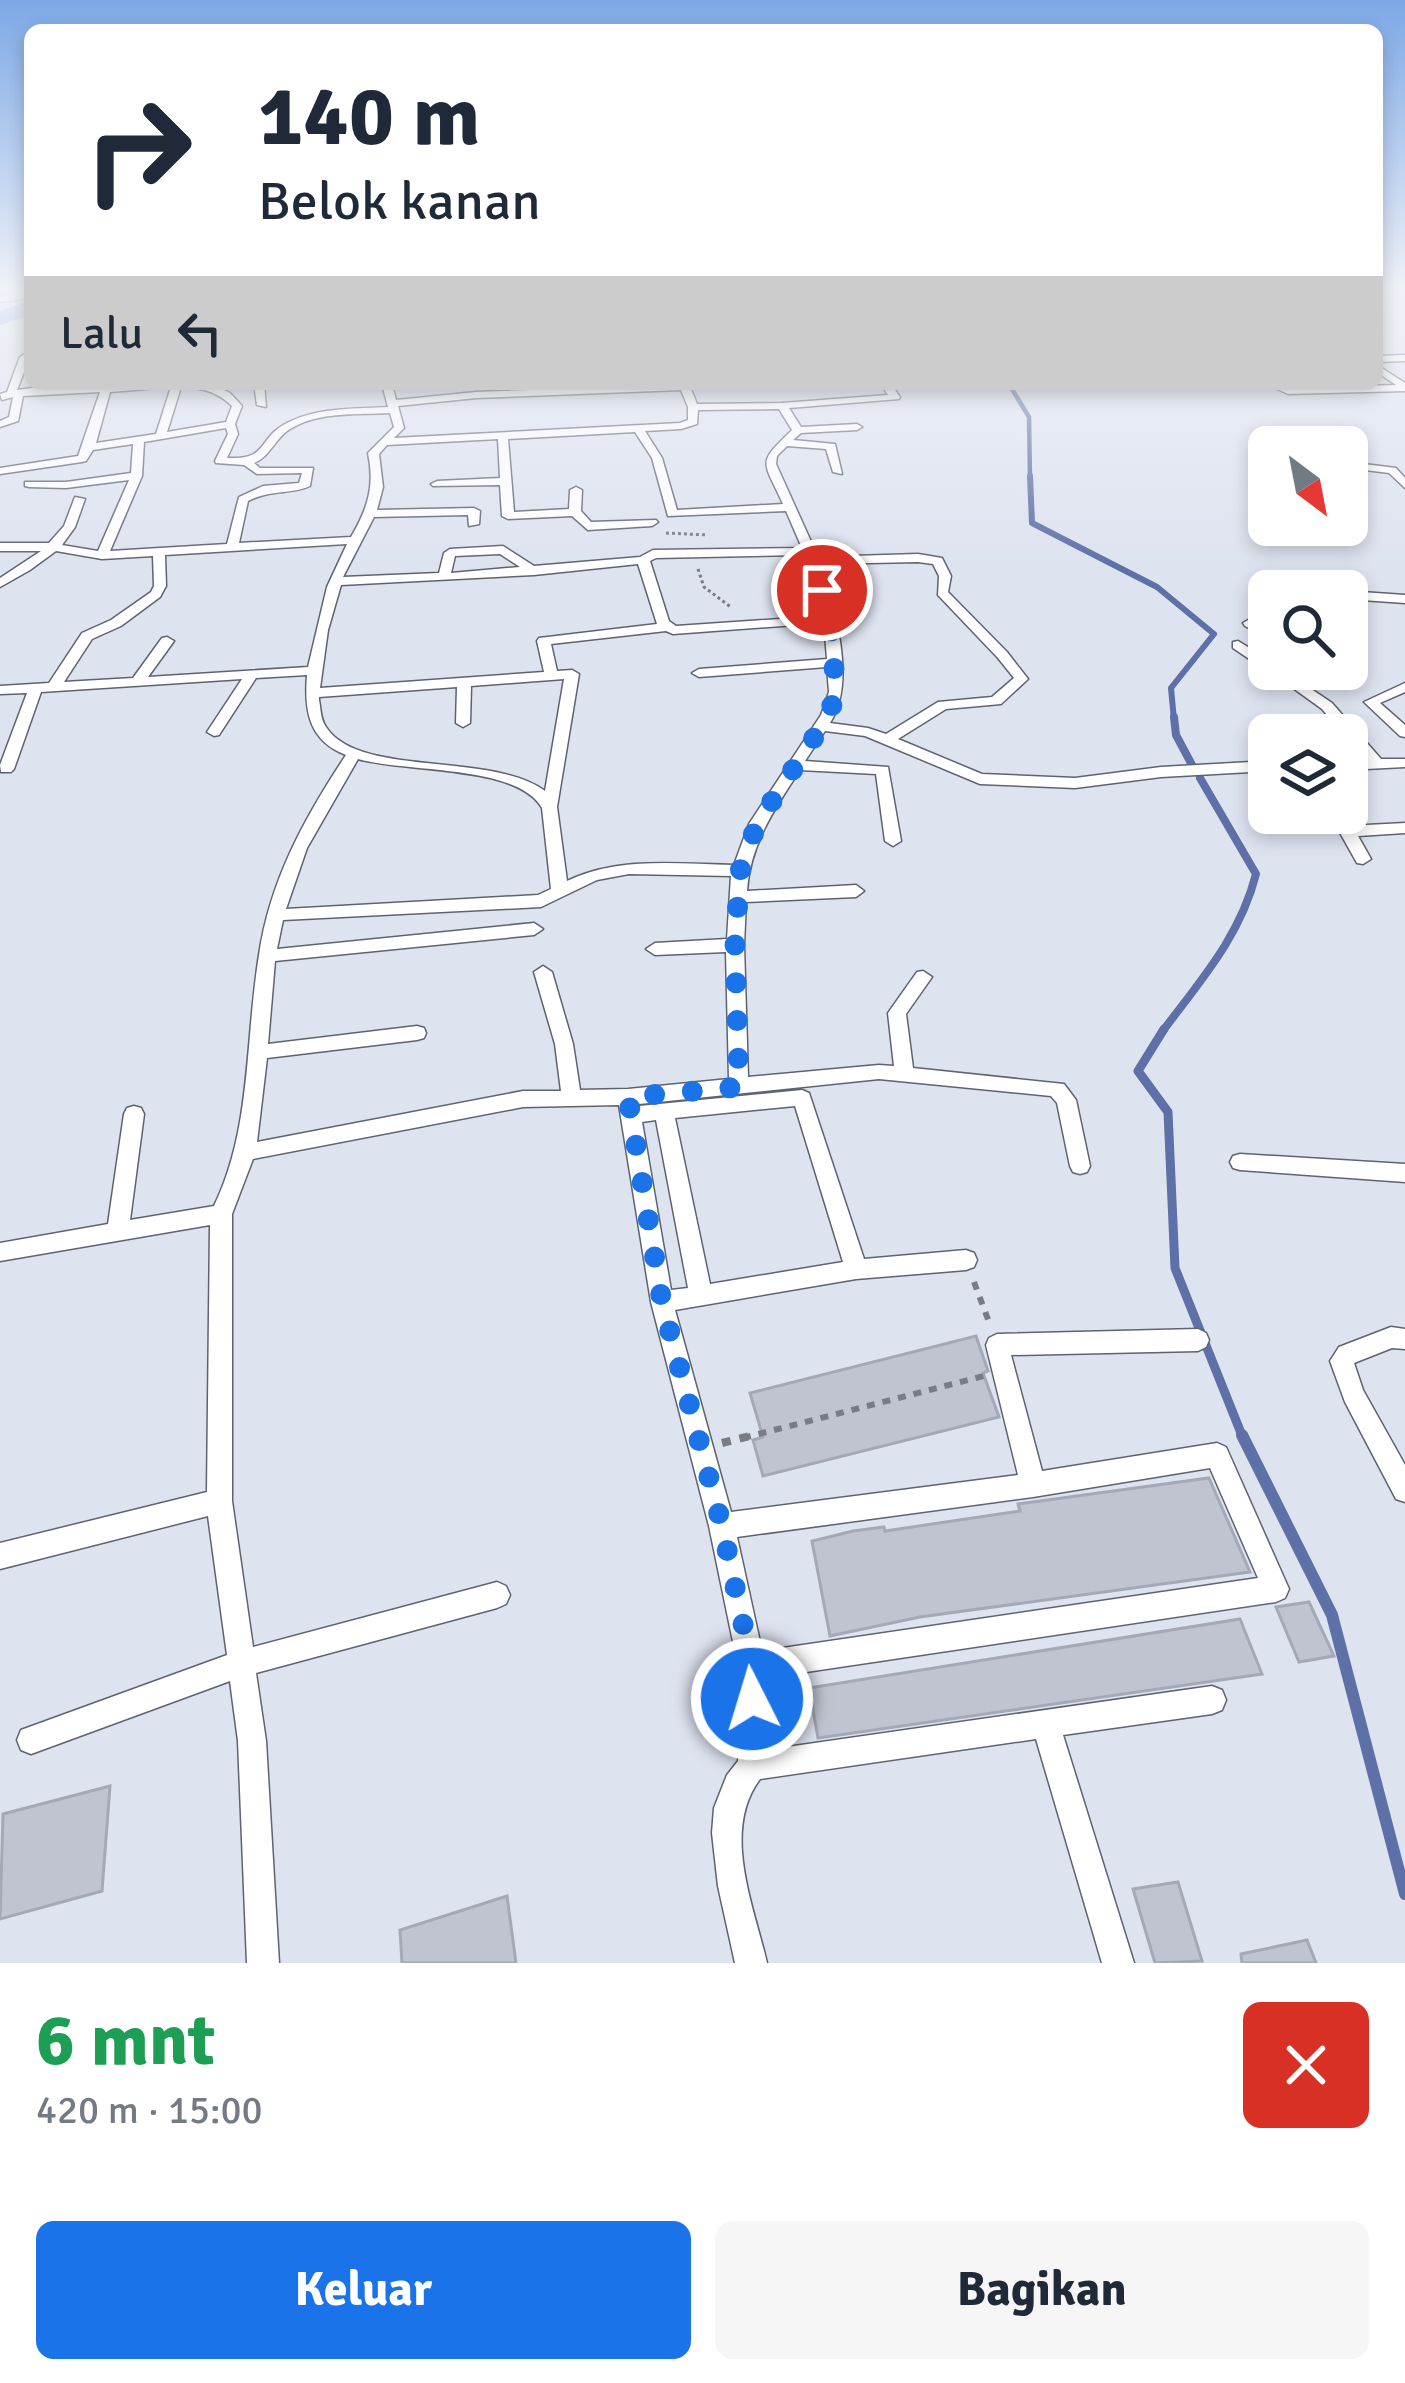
<!DOCTYPE html>
<html lang="id">
<head>
<meta charset="utf-8">
<style>
	:root { --surface:#fff; --page:#f6f6f7; --text:#1f2937; --muted:#747a83; --accent:#1a73e8 }
	body { margin:0; font-family:Signika,sans-serif; background:var(--page); color:var(--text); height:100vh; display:flex; flex-direction:column; font-size:45px; white-space:nowrap }
	* { box-sizing:border-box; margin:0 }
	p { font-size:39px; color:var(--muted) }
	.icon { flex:none; width:66px; height:66px; fill:none; stroke:currentColor; stroke-width:2; stroke-linecap:round; stroke-linejoin:round }
	.map { position:relative; height:1963px; overflow:hidden }
	.drawer { display:flex; flex-direction:column; background:var(--surface); flex:1 }
	.drawer>* { flex:none }
	.hud { position:absolute; left:24px; top:24px; width:1359px; height:366px; border-radius:18px; box-shadow:0 6px 18px #0003; background:#fff; color:var(--text); overflow:hidden }
	.needle { width:78px; rotate:148deg }
	.fabs { position:absolute; left:1248px; top:426px; display:grid; gap:24px }
	.fabs a { display:grid; place-items:center; width:120px; height:120px; border-radius:18px; background:var(--surface); box-shadow:0 6px 18px #0003; font-size:60px }
	.pin { position:absolute; display:grid; place-items:center; width:102px; height:102px; color:#fff; margin:-51px; border:6px solid #fff; border-radius:50%; box-shadow:0 3px 12px #0007 }
	.me { position:absolute; width:132px; margin:-66px; rotate:355deg; stroke-linejoin:round; filter:drop-shadow(0 0 9px #0008) }
	.turn { display:flex; align-items:center; gap:42px; height:252px; padding:0 36px; font-size:54px }
	.turn .icon { width:156px; height:156px; stroke-width:2.5 }
	.turn b { display:block; font-size:84px; line-height:102px }
	.then { display:flex; align-items:center; height:114px; padding:0 36px; background:#0003; gap:24px; font-size:45px }
	.round { display:grid; place-items:center; flex:none; width:126px; height:126px; border-radius:18px; background:var(--page) }
	.summary { display:flex; align-items:center; justify-content:space-between; height:204px; padding:0 36px }
	h1 { font-size:72px; font-weight:800; line-height:90px; color:#1e9e55 }
	.button { display:flex; gap:24px; margin-top:auto; padding:24px 36px }
	.button a { flex:1; height:138px; border-radius:18px; background:var(--accent); color:#fff; font-size:48px; font-weight:800; line-height:138px; text-align:center }
	.button a+a { background:var(--page); color:var(--text) }
	.map>svg:first-child { display:block }
	.lines { fill:none; stroke-linecap:round; stroke-linejoin:round }
	.stream-far4 { stroke:#5d70a7; stroke-width:4.5 }
	.stream-far3 { stroke:#5d70a7; stroke-width:6 }
	.stream-far2 { stroke:#5d70a7; stroke-width:8 }
	.stream-far1 { stroke:#5d70a7; stroke-width:9 }
	.stream { stroke:#5d70a7; stroke-width:12 }
	.river { fill:#7b95e2; fill-rule:evenodd }
	.building { fill:#bfc4d0; stroke:#a4a9b5; stroke-width:3 }
	.street-casing { stroke:#5f636e; stroke-width:3 }
	.path-far2 { stroke:#797c85; stroke-width:3; stroke-dasharray:3 3; stroke-linecap:butt }
	.path-far1 { stroke:#797c85; stroke-width:6; stroke-dasharray:8 8; stroke-linecap:butt }
	.path { stroke:#797c85; stroke-width:8; stroke-dasharray:9 9; stroke-linecap:butt }
	.street { fill:#fff; fill-rule:evenodd }
	.route { stroke:#1a73e8; stroke-width:21; stroke-dasharray:0 37.8 }
</style>
</head>
<body>
<div class="map">
<svg width="1405" height="1963" viewBox="0 0 1405 1963">
	<rect width="100%" height="100%" fill="#dee3f0"/>
	<g class="lines">
		<!-- stream-far4 -->
		<path class="stream-far4" d="M1009,384L1029,417L1030,479"/>
		<!-- stream-far3 -->
		<path class="stream-far3" d="M1030,476L1032,523L1157,587L1214,634L1171,688L1174,720"/>
		<!-- stream-far2 -->
		<path class="stream-far2" d="M1174,717L1176,735L1192,765
			M1162,1032C1200,981 1240,937 1256,874L1200,778"/>
		<!-- stream-far1 -->
		<path class="stream-far1" d="M1164,1029L1138,1071L1168,1112L1175,1268L1243,1438"/>
		<!-- stream -->
		<path class="stream" d="M1242,1435L1332,1615L1405,1894"/>
		<!-- river -->
		<path class="river" d="M30,301V315L0,325V311Z"/>
	</g>
	<!-- building -->
	<path class="building" d="M976,1336L988,1371L983,1373L999,1417L763,1476L753,1440L763,1437L750,1393Z
		M1209,1478L1250,1572L920,1617L830,1636L812,1541L853,1531L884,1527L885,1531L1020,1511L1018,1504Z
		M1309,1602L1334,1656L1299,1662L1276,1607Z
		M1240,1619L1262,1674L818,1738L809,1688Z
		M110,1786L102,1891L0,1919L3,1814Z
		M1178,1882L1202,1961L1155,1963L1133,1889Z
		M507,1896L516,1963H402L400,1930Z
		M1307,1940L1316,1963H1242L1241,1954Z"/>
	<g class="lines">
		<!-- street casing -->
		<g class="street-casing">
			<path id="street" d="M19,292H27L24,299L0,302V296Z
				M25,354L30,357L17,390L62,384L216,386L230,393L242,406L235,424L238,434L227,458C272,460 255,437 291,421C321,407 356,409 388,407L382,384H392L396,400L476,392L689,384L697,404L782,403L888,395L881,384H891L900,397L899,399L789,408L801,427L857,424L862,427L857,430L801,433L793,440L835,444L842,474L833,472L826,449L787,446L777,456L776,464L818,557L918,554L942,558L951,576L948,592L1007,652L1028,679L1001,704L946,709L898,739L982,774L1075,778L1161,767L1269,761V771L1161,777L1075,788L980,784L865,736L825,731L805,761L888,767L901,841L893,846L885,841L876,774L800,770C775,808 750,844 747,891L856,885L864,891L856,897L746,902L744,945L748,1077L879,1065L894,1066L888,1013L917,972L923,971L932,977L906,1014L913,1068L1064,1084L1076,1100L1090,1166L1087,1172L1080,1174L1073,1172L1070,1166L1057,1103L1051,1096L879,1079L639,1104V1106L802,1090L809,1093L864,1259L966,1250L974,1253L977,1260L974,1267L966,1270L856,1279L675,1310L731,1512L1018,1475L986,1345L989,1338L997,1334L1198,1329L1206,1333L1209,1340L1206,1347L1198,1351L1011,1355L1042,1471L1217,1443L1226,1447L1289,1589L1285,1598L1276,1602L766,1678V1750L1212,1686L1222,1690L1226,1700L1222,1710L1212,1714L1063,1735L1134,1963H1102L1036,1739L760,1779C721,1831 754,1906 767,1963H735L718,1886L712,1833L714,1808L727,1775L738,1761V1666L709,1526L651,1302L619,1105L523,1107L253,1159L232,1214V1501L253,1647L497,1582L506,1586L510,1595L506,1604L497,1608L256,1673L266,1741L279,1963H247L238,1741L230,1681L31,1754L21,1750L17,1740L21,1730L227,1655L208,1516L0,1569V1543L207,1492L210,1225L0,1261V1243L108,1224L124,1114L127,1108L134,1106L141,1108L144,1114L130,1220L214,1206C252,1128 245,1039 259,955C270,880 305,817 346,755C309,741 304,711 307,675L256,678L219,735L214,736L207,732L242,679L41,692L14,769L11,772H1L0,765L27,693L0,694V686L49,683L82,633L111,620L151,592L154,586L153,556L102,559L56,551L30,570L0,587V578L41,551H0V543H49L64,526L75,497L85,499L75,527L62,545L98,551L129,480L66,488L29,487L25,486V482H66L131,473L133,444L93,450L86,461L82,462L0,474V468L78,456L100,392L23,396L18,421L0,427V421L9,417L13,397L2,400L0,394L7,392L20,357ZM171,387L156,434L96,443L110,392ZM181,387C201,388 217,391 232,406L226,422L167,432ZM681,390L688,407V420L680,423L394,438L404,428L398,406L476,398ZM779,409L792,430C756,465 763,459 783,504L677,510L662,458L645,431L681,429L697,424L698,410ZM390,413L394,427L368,453C375,486 368,508 351,537L239,543L248,501C272,489 290,495 310,486L313,468H260L254,463C270,457 275,438 290,429C319,411 358,415 390,413ZM226,428L228,434L215,461L216,463L244,465L257,474L302,473L299,483L263,486L239,497L227,544L110,551L142,476L144,442ZM635,432L652,458L668,516L786,511L802,548L653,550L640,557L534,566L503,546L450,549L444,553L439,573L343,577L374,517L468,515L469,526L479,524L480,511L474,508L377,510L383,487L379,454L387,445L498,439L500,478L437,481L431,484L433,486L500,485L502,516L508,519L572,516L588,530L652,526L658,522L656,520L591,522L581,511L582,490L576,487L570,490L569,509L514,512L508,439ZM347,544L327,587L308,667L148,677L174,641L167,637L162,638L133,678L64,682L92,639L121,626L160,597L166,586L165,555ZM500,554L520,567L451,573L455,556ZM805,555L823,616L676,626L669,621L650,561L656,558ZM918,562L933,564L939,576L938,595L998,658L1014,678L992,697L938,702L886,734L868,728L830,723C857,681 834,609 821,564ZM638,564L657,624L539,638L537,641L544,672L320,688L328,630L341,585L534,575ZM824,623L827,659L699,669L692,673L699,677L827,667L829,692L821,715L749,824L734,865C678,864 619,856 567,881L557,807L579,674L572,670L557,671L551,644L666,631L673,634ZM564,679L545,791C490,751 359,778 326,727C320,718 321,709 319,700V697L457,687L456,723L463,727L470,723L471,686ZM358,759C406,773 516,764 542,808L551,889L538,895L286,909L307,848ZM629,874L731,876L727,939L655,943L646,949L655,955L726,952L729,1079L628,1089L580,1090L573,1044L552,972L543,966L534,972L555,1044L561,1091H523L257,1142L267,1058L417,1040L424,1038L426,1033L424,1028L417,1026L268,1044L275,961L534,935L543,929L534,923L277,949L283,920L541,907L597,880ZM795,1106L843,1262L710,1284L675,1118ZM656,1120L688,1288L671,1290L642,1122ZM1210,1468L1258,1578L762,1651L737,1537L1033,1497Z
				M1405,355V361L1377,362V356Z
				M1377,365L1405,383V391L1288,394L1267,384H1280L1289,388L1396,385L1377,372Z
				M254,384H264L266,407L257,405Z
				M1347,448L1364,464L1396,468L1405,478V488L1389,473L1357,469L1347,458Z
				M1347,591L1405,595V603L1347,599Z
				M1250,619L1269,629V638L1245,626L1243,623Z
				M1238,641L1269,660V669H1273H1264L1233,648V642Z
				M1319,669H1339L1304,684L1332,703L1381,759H1405V767L1347,770V760H1365L1322,709L1286,683Z
				M1405,683V692L1380,703L1405,725V737L1400,736L1364,702Z
				M1405,823V833L1358,836L1371,859L1363,864L1357,863L1339,831L1347,826Z
				M1240,1154L1405,1164V1182L1240,1170L1233,1168L1230,1162L1233,1156Z
				M1391,1327L1405,1329V1349L1392,1348L1354,1363L1363,1390L1405,1465V1502L1396,1499L1345,1402L1330,1361L1339,1347Z"/>
		</g>
		<!-- path-far2 -->
		<path class="path-far2" d="M666,533L708,535
			M698,569L704,587L732,608"/>
		<!-- path-far1 -->
		<path class="path-far1" d="M974,1282L989,1322
			M743,1438L984,1376"/>
		<!-- path -->
		<path class="path" d="M722,1443L754,1435"/>
		<!-- street -->
		<use href="#street" class="street"/>
	</g>
	<!-- sky -->
	<linearGradient id="sky" x2="0" y2="1"><stop stop-color="#7ca8e6"/><stop offset="0.51" stop-color="#f0f2f8"/><stop offset="1" stop-color="#f0f2f8" stop-opacity="0"/></linearGradient>
	<rect width="1405" height="567" fill="url(#sky)"/>
	<g class="lines">
		<!-- route -->
		<path class="route" d="M752,1699V1666L722,1526L662,1302L628,1097L739,1087L735,945L740,871L757,824L829,715L836,692L830,619L822,590"/>
	</g>
</svg>
<div class="fabs">
<a><svg class="needle" viewBox="-14 -14 28 28"><path d="M0-13l5 13h-10z" fill="#e53935"/><path d="M0 13l5-13h-10z" fill="#747a83"/></svg></a>
<a><svg class="icon" aria-label="search" viewBox="0 0 24 24"><circle cx="10" cy="10" r="6"/><path d="M15 15l6 6"/></svg></a>
<a><svg class="icon" aria-label="layers" viewBox="0 0 24 24"><path d="M12 4l9 5-9 5-9-5zM3 14l9 5 9-5"/></svg></a>
</div>
<div class="pin" style="left:822px;top:590px;background:#d93025"><svg class="icon" aria-label="arrive" viewBox="0 0 24 24"><path d="M6 21V4h12l-3 4 3 4H6"/></svg></div>
<svg class="me" style="left:752px;top:1699px" viewBox="-20 -20 40 40"><circle r="17" fill="#1a73e8" stroke="#fff" stroke-width="3"/><path d="M0-11L8 9 0 5-8 9z" fill="#fff"/></svg>
<div class="hud">
<div class="turn"><svg class="icon" aria-label="right" viewBox="0 0 24 24"><path d="M7 20v-9h11M14 6l5 5-5 5"/></svg><div><b>140 m</b>Belok kanan</div></div>
<div class="then">Lalu<svg class="icon" aria-label="left" viewBox="0 0 24 24"><path d="M17 20v-9H6M10 6l-5 5 5 5"/></svg></div>
</div>
</div>
<section class="drawer">
<div class="summary"><div><h1>6 mnt</h1><p>420 m · 15:00</p></div><a class="round" style="background:#d93025;color:#fff"><svg class="icon" aria-label="close" viewBox="0 0 24 24"><path d="M6 6l12 12M18 6L6 18"/></svg></a></div>
<div class="button"><a>Keluar</a><a>Bagikan</a></div>
</section>
</body>
</html>
